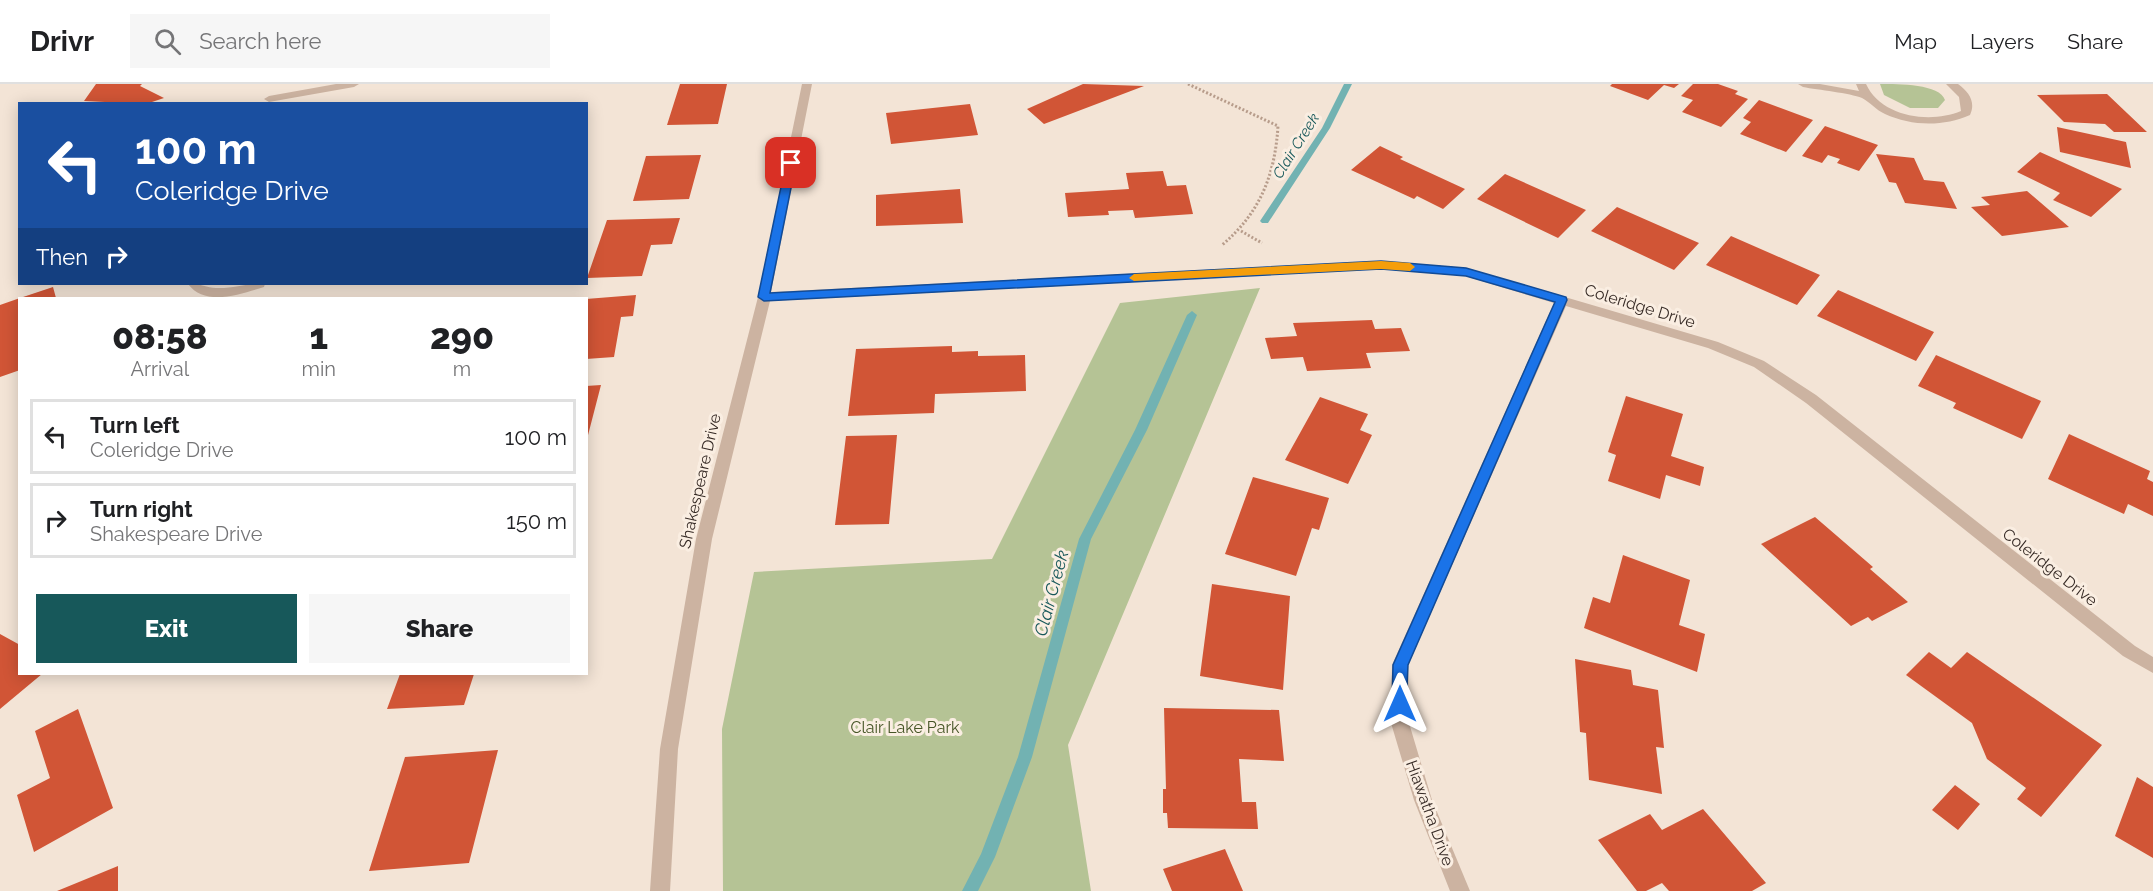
<!DOCTYPE html>
<html lang="en">
<head>
<meta charset="utf-8">
<style>
	:root { --surface:#fff; --page:#f6f6f6; --text:#202124; --muted:#757577; --line:#e0e0e0; --accent:#17585a }
	body { margin:0; font-family:Raleway,sans-serif; background:var(--page); color:var(--text); height:100vh; display:flex; flex-direction:column; font-size:22px; white-space:nowrap }
	* { box-sizing:border-box; margin:0 }
	p { font-size:20px; color:var(--muted) }
	.icon { flex:none; width:33px; height:33px; fill:none; stroke:currentColor; stroke-width:2; stroke-linecap:round; stroke-linejoin:round }
	.map { position:relative; flex:1; overflow:hidden }
	.side { position:absolute; left:18px; top:213px; width:570px; height:378px; display:flex; flex-direction:column; background:var(--surface); border-radius:0px; box-shadow:0 3px 15px #0003 }
	.side>* { flex:none }
	.top-card { position:absolute; left:18px; top:18px; width:570px; height:183px; border-radius:0px; box-shadow:0 3px 15px #0003; background:#1a4fa0; color:#fff; overflow:hidden }
	.pin { position:absolute; display:grid; place-items:center; width:51px; height:51px; color:#fff; margin:-26px; border-radius:12px; box-shadow:0 3px 9px #0006 }
	.me { position:absolute; width:66px; margin:-33px; rotate:0deg; stroke-linejoin:round; filter:drop-shadow(0 0 4px #0008) }
	.turn { display:flex; align-items:center; gap:21px; height:126px; padding:0 18px; font-size:27px }
	.turn .icon { width:78px; height:78px; stroke-width:2.5 }
	.turn b { display:block; font-size:42px; line-height:51px }
	.then { display:flex; align-items:center; height:57px; padding:0 18px; background:#0003; gap:12px; font-size:22px }
	.eta { display:flex; justify-content:space-evenly; align-items:center; height:102px; text-align:center }
	.eta b { font-size:36px; font-weight:800; line-height:42px }
	.primary-button { display:flex; gap:12px; margin-top:auto; padding:12px 18px }
	.primary-button a { flex:1; height:69px; border-radius:0px; background:var(--accent); color:#fff; font-size:24px; font-weight:800; line-height:69px; text-align:center }
	.primary-button a+a { background:var(--page); color:var(--text) }
	ul { padding:0; list-style:none }
	li { display:flex; align-items:center; gap:18px; height:75px; margin:0 12px 9px; padding:0 6px; border:3px solid var(--line); border-radius:0px }
	li div { flex:1 }
	li b { display:block; font-size:22px }
	li em { font-style:normal }
	header { display:flex; align-items:center; gap:36px; box-sizing:border-box; height:84px; padding:0 30px; background:var(--surface); border-bottom:2px solid var(--line) }
	header strong { font-size:28px }
	nav { display:flex; gap:33px; margin-inline-start:auto; font-size:21px }
	.search { width:420px; height:54px; background:var(--page); display:flex; align-items:center; gap:15px; box-sizing:border-box; padding:0 21px; border-radius:0px; color:var(--muted); font-size:22px }
	.map>svg:first-child { display:block }
	.green { fill:#b5c395 }
	.lines { fill:none; stroke-linecap:round; stroke-linejoin:round }
	.stream { fill:#72b2b2; fill-rule:evenodd }
	.building { fill:#d15536 }
	.path { stroke:#b79c8b; stroke-width:3; stroke-dasharray:2 2; stroke-linecap:butt }
	.street { fill:#ccb3a1; fill-rule:evenodd }
	.route { fill:#1a73e8; stroke:#114b97; stroke-width:1.5 }
	.slow { fill:#f59e0b }
	.labels { text-anchor:middle; dominant-baseline:central; stroke-width:6; stroke-linejoin:round; paint-order:stroke }
	.far-water-label { font-size:15px; font-style:italic; fill:#17585a; stroke:#faeee2 }
	.street-label { font-size:16px; fill:#352924; stroke:#faeee2 }
	.park-label { font-size:16px; fill:#465526; stroke:#faeee2 }
	.water-label { font-size:18px; font-style:italic; fill:#17585a; stroke:#faeee2 }
</style>
</head>
<body>
<header>
<strong>Drivr</strong>
<div class="search"><svg class="icon" aria-label="search" viewBox="0 0 24 24"><circle cx="10" cy="10" r="6"/><path d="M15 15l6 6"/></svg>Search here</div>
<nav><a>Map</a><a>Layers</a><a>Share</a></nav>
</header>
<div class="map">
<svg width="2153" height="807" viewBox="0 0 2153 807">
	<rect width="100%" height="100%" fill="#f3e4d6"/>
	<!-- green -->
	<path class="green" d="M1880,0C1899,0 1940,0 1945,16L1938,24H1910L1884,11Z
		M1260,204L1068,661L1091,807H723L722,645L754,488L992,475L1120,219Z"/>
	<g class="lines">
		<!-- stream -->
		<path class="stream" d="M1344,0H1352L1330,44L1268,139H1262L1260,137L1322,44Z
			M1192,227L1197,231L1147,346L1091,455L1032,673L995,773L978,807H962L981,770L1018,673L1079,455L1135,346L1187,231Z"/>
	</g>
	<!-- building -->
	<path class="building" d="M96,0H142L140,2L164,14L146,20L84,17Z
		M680,0H727L718,40L667,41Z
		M1083,0L1144,2L1044,40L1027,25Z
		M1612,0H1679L1674,4L1664,1L1648,16L1610,2Z
		M1693,0H1718L1738,7L1735,10L1748,15L1721,43L1682,28L1693,16L1681,12Z
		M2107,10L2147,48H2114L2105,40L2064,38L2037,11Z
		M1759,16L1813,36L1786,68L1740,50L1751,38L1743,34Z
		M970,20L978,51L891,60L886,29Z
		M1825,42L1878,61L1859,87L1837,79L1840,75L1828,71L1822,79L1802,72Z
		M2057,43L2126,58L2131,84L2060,68Z
		M1380,62L1403,73L1400,75L1465,105L1443,125L1417,112L1414,115L1351,86Z
		M2040,68L2122,105L2091,133L2053,116L2060,109L2017,88Z
		M1876,70L1914,74L1924,96L1944,98L1957,125L1905,119L1896,99L1889,98Z
		M701,71L689,115L633,117L646,72Z
		M1163,87L1167,102L1186,101L1193,130L1135,134L1133,126L1108,127L1109,131L1068,133L1065,109L1129,105L1126,89Z
		M1505,90L1586,126L1558,154L1477,115Z
		M960,105L963,139L876,142V111Z
		M2027,107L2069,143L2002,152L1971,123L1990,121L1981,113Z
		M1617,123L1699,159L1674,186L1591,147Z
		M680,134L672,160L651,161L642,192L587,194L607,136Z
		M1731,152L1820,191L1797,221L1706,181Z
		M53,203L56,214H20Z
		M1838,206L1934,248L1916,277L1817,232Z
		M636,211L633,232L621,233L614,273L586,275V215Z
		M20,214V286L0,293V221Z
		M1372,236L1375,245L1401,244L1410,267L1366,269L1371,284L1307,287L1303,273L1271,275L1265,254L1297,252L1293,239Z
		M952,262V268L978,267V272L1025,271L1026,307L935,310L934,329L848,332L856,265Z
		M1936,271L2041,317L2022,355L1953,324L1956,319L1918,302Z
		M601,301L587,355L586,354V302Z
		M1626,312L1683,330L1671,372L1704,383L1700,402L1666,391L1660,415L1608,397L1616,371L1608,368Z
		M1320,313L1368,330L1360,346L1372,351L1348,400L1285,376Z
		M2069,350L2150,387L2147,395L2153,398V432L2128,420L2124,430L2048,395Z
		M897,351L889,440L835,441L846,352Z
		M1253,393L1329,414L1319,446L1312,444L1296,492L1225,470Z
		M1815,433L1873,483L1870,485L1908,518L1872,537L1868,533L1851,542L1761,460Z
		M1623,471L1690,496L1679,541L1705,550L1697,588L1584,544L1593,513L1610,519Z
		M1212,500L1290,512L1283,606L1200,592Z
		M0,550L20,561V590H42L0,625Z
		M1929,568L1951,584L1967,568L2102,661L2041,733L2017,715L2026,704L1987,675L1972,639L1906,591Z
		M1575,575L1631,586L1633,601L1658,606L1664,664L1656,663L1662,710L1589,696L1586,649L1580,648Z
		M400,590H474L464,621L387,625Z
		M1164,624L1279,626L1284,677L1239,675L1242,718H1256L1258,745L1168,744L1167,729H1163V705H1166Z
		M78,625L113,724L34,768L17,711L50,694L35,647Z
		M498,666L469,779L369,787L405,673Z
		M2137,693L2153,703V774L2115,752Z
		M1955,701L1980,720L1958,746L1932,726Z
		M1703,725L1766,799L1752,807H1669L1662,799L1646,807H1637L1598,756L1650,730L1662,746Z
		M1225,765L1243,807H1172L1163,785Z
		M118,782V807H57Z"/>
	<g class="lines">
		<!-- path -->
		<path class="path" d="M1188,0L1278,42C1275,91 1260,129 1222,161
			M1241,147L1262,159"/>
		<!-- street -->
		<path class="street" d="M336,0H359L354,3L269,18L264,15L269,12Z
			M802,0H812L771,208L1381,177L1466,184L1718,258L1764,277L1816,311L2135,562L2153,573V589L2123,572L1806,319L1754,283L1708,264L1566,222L1408,581L1409,639L1432,716L1470,807H1450L1414,716L1391,639L1392,581L1554,219L1465,192L1381,185L770,217L712,455L678,665L670,807H650L660,665L696,455L758,213Z
			M1798,0H1820L1859,7L1856,0H1866C1881,33 1930,40 1961,27L1959,13L1946,0H1958C1969,8 1976,18 1970,31C1943,43 1911,42 1885,30C1876,26 1870,18 1862,14C1850,9 1818,6 1803,3Z
			M188,200C199,199 206,204 216,204C233,205 249,198 265,200L264,203C241,210 205,223 188,200Z"/>
	</g>
	<!-- route -->
	<path class="route" d="M791,75L796,79L770,209L1381,177L1466,184L1566,213L1567,216L1408,581L1406,625H1395L1392,620L1393,581L1555,218L1466,192L1381,185L764,217L758,213L786,79Z"/>
	<!-- slow -->
	<path class="slow" d="M1381,177L1410,179L1415,183L1410,187L1381,185L1134,197L1129,194L1134,190Z"/>
	<g class="labels">
		<!-- far-water labels -->
		<g class="far-water-label">
			<text transform="translate(1296 62) rotate(-58)">Clair Creek</text>
		</g>
		<!-- street labels -->
		<g class="street-label">
			<text transform="translate(1640 222) rotate(17)">Coleridge Drive</text>
			<text transform="translate(700 397) rotate(-77)">Shakespeare Drive</text>
			<text transform="translate(2050 483) rotate(38)">Coleridge Drive</text>
			<text transform="translate(1430 729) rotate(70)">Hiawatha Drive</text>
		</g>
		<!-- park labels -->
		<g class="park-label">
			<text x="905" y="643">Clair Lake Park</text>
		</g>
		<!-- water labels -->
		<g class="water-label">
			<text transform="translate(1051 509) rotate(-75)">Clair Creek</text>
		</g>
	</g>
</svg>
<div class="pin" style="left:791px;top:79px;background:#d93025"><svg class="icon" aria-label="arrive" viewBox="0 0 24 24"><path d="M6 21V4h12l-3 4 3 4H6"/></svg></div>
<svg class="me" style="left:1400px;top:620px" viewBox="-20 -20 40 40"><path d="M0-17L14 15 0 8-14 15z" fill="#1a73e8" stroke="#fff" stroke-width="4"/></svg>
<div class="top-card">
<div class="turn"><svg class="icon" aria-label="left" viewBox="0 0 24 24"><path d="M17 20v-9H6M10 6l-5 5 5 5"/></svg><div><b>100 m</b>Coleridge Drive</div></div>
<div class="then">Then<svg class="icon" aria-label="right" viewBox="0 0 24 24"><path d="M7 20v-9h11M14 6l5 5-5 5"/></svg></div>
</div>
<section class="side">
<div class="eta">
<div><b>08:58</b><p>Arrival</p></div>
<div><b>1</b><p>min</p></div>
<div><b>290</b><p>m</p></div>
</div>
<ul>
<li><svg class="icon" aria-label="left" viewBox="0 0 24 24"><path d="M17 20v-9H6M10 6l-5 5 5 5"/></svg><div><b>Turn left</b><p>Coleridge Drive</p></div><em>100 m</em></li>
<li><svg class="icon" aria-label="right" viewBox="0 0 24 24"><path d="M7 20v-9h11M14 6l5 5-5 5"/></svg><div><b>Turn right</b><p>Shakespeare Drive</p></div><em>150 m</em></li>
</ul>
<div class="primary-button"><a>Exit</a><a>Share</a></div>
</section>
</div>
</body>
</html>
